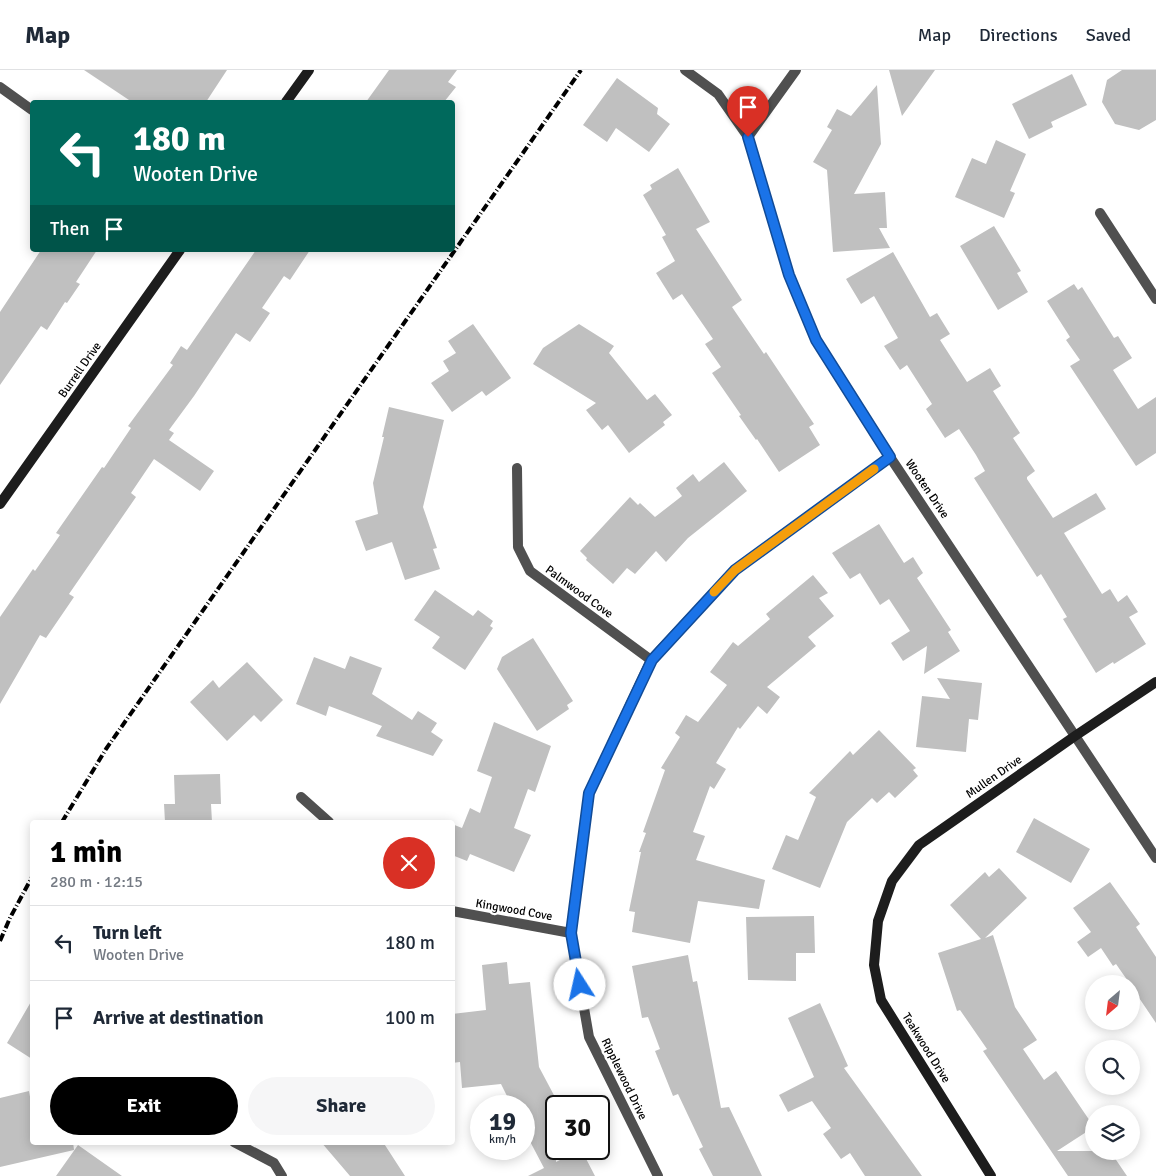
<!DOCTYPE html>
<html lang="en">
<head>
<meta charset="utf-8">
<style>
	:root { --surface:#fff; --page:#f6f6f7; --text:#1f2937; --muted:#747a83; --line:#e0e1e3; --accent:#000 }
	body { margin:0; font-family:Signika,sans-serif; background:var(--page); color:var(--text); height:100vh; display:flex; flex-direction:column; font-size:19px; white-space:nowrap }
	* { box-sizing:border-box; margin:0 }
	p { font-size:16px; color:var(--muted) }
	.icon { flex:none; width:28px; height:28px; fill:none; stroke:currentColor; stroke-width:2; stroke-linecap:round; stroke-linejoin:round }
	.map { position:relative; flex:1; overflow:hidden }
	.drawer { position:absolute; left:30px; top:750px; width:425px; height:325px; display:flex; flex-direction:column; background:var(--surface); border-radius:5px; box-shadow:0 2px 12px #0003 }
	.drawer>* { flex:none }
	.banner { position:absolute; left:30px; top:30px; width:425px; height:152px; border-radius:5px; box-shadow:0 2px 12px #0003; background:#00695c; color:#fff; overflow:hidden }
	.needle { width:32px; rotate:208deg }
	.buttons { position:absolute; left:1085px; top:905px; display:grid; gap:10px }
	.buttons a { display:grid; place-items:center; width:55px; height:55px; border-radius:50%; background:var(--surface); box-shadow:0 2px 12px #0003; font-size:25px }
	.speed { position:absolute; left:470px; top:1025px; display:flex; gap:10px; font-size:25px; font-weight:700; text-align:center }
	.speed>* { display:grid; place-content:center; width:65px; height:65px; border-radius:50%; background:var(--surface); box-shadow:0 2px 12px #0003; line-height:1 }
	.speed small { font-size:12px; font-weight:400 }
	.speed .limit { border:2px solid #111; border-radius:8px; background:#fff; color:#111 }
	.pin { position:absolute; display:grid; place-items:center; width:42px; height:42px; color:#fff; margin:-51px -21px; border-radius:50% 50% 50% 0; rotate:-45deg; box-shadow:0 0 5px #0007 }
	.pin .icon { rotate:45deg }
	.me { position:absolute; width:55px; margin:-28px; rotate:350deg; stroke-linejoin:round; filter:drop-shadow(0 0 4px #0008) }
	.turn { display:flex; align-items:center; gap:18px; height:105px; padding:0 20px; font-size:22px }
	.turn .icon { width:65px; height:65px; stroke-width:2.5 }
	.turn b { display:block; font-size:35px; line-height:42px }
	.then { display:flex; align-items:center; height:48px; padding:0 20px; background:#0003; gap:10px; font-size:19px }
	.round { display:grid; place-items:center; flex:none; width:52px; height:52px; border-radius:26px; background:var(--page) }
	.head { display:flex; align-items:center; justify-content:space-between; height:85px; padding:0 20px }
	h1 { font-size:30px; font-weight:800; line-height:38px; color:var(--accent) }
	.primary-button { display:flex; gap:10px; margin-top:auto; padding:10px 20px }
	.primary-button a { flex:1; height:58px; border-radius:30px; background:var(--accent); color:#fff; font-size:20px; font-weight:800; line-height:58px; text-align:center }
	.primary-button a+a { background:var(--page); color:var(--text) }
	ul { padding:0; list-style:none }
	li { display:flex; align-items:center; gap:15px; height:75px; padding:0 20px; border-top:1px solid var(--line) }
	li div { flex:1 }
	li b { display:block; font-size:19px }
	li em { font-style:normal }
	header { display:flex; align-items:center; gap:30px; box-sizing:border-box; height:70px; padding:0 25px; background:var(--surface); border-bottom:1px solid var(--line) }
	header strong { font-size:24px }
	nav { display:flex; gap:28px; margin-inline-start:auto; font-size:18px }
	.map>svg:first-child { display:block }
	.building { fill:#c0c0c0 }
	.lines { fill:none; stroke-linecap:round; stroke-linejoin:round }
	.street { stroke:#505050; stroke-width:10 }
	.secondary { stroke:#1d1d1d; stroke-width:10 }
	.rail { stroke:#000; stroke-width:4; stroke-dasharray:8 2.5 1 2.5; stroke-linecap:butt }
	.route-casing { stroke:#114b97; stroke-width:12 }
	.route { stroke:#1a73e8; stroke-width:9 }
	.slow { stroke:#f59e0b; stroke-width:9 }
	.labels { text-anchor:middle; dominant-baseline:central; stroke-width:4.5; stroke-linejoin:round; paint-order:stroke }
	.street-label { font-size:12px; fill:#000; stroke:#fff }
</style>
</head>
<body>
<header>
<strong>Map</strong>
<nav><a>Map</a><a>Directions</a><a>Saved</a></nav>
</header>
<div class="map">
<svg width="1156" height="1106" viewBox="0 0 1156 1106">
	<rect width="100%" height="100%" fill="#fff"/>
	<!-- building -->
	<path class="building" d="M84,0H227L206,32H132Z
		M389,0H457L448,12L456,17L444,32H366Z
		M889,0H935L902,46Z
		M1122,0H1156V50L1139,60L1115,54L1102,32L1107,10Z
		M1072,4L1087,35L1051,52L1053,57L1029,69L1012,34Z
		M617,8L658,38L657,44L670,54L649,82L616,58L607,72L583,55Z
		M877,15L881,74L854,124L885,122L887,158H879L890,178L833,182L827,100L813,92L832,60L827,57L837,39L851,46Z
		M996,70L1026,84L1010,121L1015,123L1004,148L955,127L972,88L986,94Z
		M678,98L710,152L696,159L742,230L732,237L764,284L766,282L814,354L809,357L820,375L779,402L757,369L756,370L739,346L741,345L712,303L721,297L705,274L713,269L682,224L673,230L656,203L675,191L662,167L666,165L643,125L652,119L650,115Z
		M994,156L1021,201L1017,203L1028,222L998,240L960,176Z
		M41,180H97L76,212L80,214L67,233L65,232L47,260L41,256L0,315V242Z
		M256,180H310L290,210L284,206L262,238L270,243L250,272L236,263L194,326L169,360L174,363L169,370L214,401L200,421L154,389L131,423L136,427L69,524L74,527L46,568L40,565L0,634V547L33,499L35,501L60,465L56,463L102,397L104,398L131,358L128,356L173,295L170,293L181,276L187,280Z
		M893,182L930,247L937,243L950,264L940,270L967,312L990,298L1001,316L993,321L1020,363L1013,368L1035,401L1027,407V409L1053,448L1096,423L1106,439L1064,463L1102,524L1110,519L1118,532L1127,525L1138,542L1129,547L1146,574L1114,594L1113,592L1096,603L1063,549L1067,547L1041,504L1037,507L974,408L985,401L976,385L959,359L945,368L926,339L932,334L907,295L900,300L884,276L898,268L874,226L861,234L846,209Z
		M1074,214L1078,220L1082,217L1114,268L1118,266L1132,288L1113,300L1138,339L1156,327V383L1136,396L1070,296L1080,290L1066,270L1070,267L1047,231Z
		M473,254L511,308L486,326L482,321L452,342L431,313L449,301L443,291L456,283L448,271Z
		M579,254L614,276L609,283L647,330L655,324L672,345L663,352L665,355L629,383L608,355L602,360L586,340L596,333L533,294L543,278Z
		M389,337L444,350L423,437L437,478L433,479L440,499L405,510L392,472L366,481L355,451L378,444L373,413L384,367H382Z
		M724,392L747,421L688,468L666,492L656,481L635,504L627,498L613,514L586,490L587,488L580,481L630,427L638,435L640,433L655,447L682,426L676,418L693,404L699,412Z
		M879,454L904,493L913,487L923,503L917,508L951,560L948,562L960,581L924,604L927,576L903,591L891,573L910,561L889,529L880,535L860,503L850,509L832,483Z
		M813,505L828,523L819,528L834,546L808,567L816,576L767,617L780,627L767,644L758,636L740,659L738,657L716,693L726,699L714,719L710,716L693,762L705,766L696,790L765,810L759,839L698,831L690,873L632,862L635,842L629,841L641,782H639L646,763L643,762L665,700L661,698L680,667L675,663L686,645L698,652L727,615L710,602L733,572L738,576L770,549L766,544Z
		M435,520L473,546L478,540L493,551L490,556L493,558L465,600L432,578L440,567L414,550Z
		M533,568L573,631L567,635L569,639L537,661L497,599L502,587Z
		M350,586L382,598L372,624L412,650L418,641L437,653L431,662L443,670L433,686L376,666L382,656L329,636L326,646L296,634L314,587L345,599Z
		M247,592L283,630L261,652L254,645L227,671L190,632L213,610L219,618Z
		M937,608L982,613L978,650L969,649L966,682L916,677L922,626L950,629Z
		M494,652L551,676L535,722L528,719L514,758L531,765L514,802L470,784L467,791L452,785V754L462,758L470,738L480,743L492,707L477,701Z
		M879,660L916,698L913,700L918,706L895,728L889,722L877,733L872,728L847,752L820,818L772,799L786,765L798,770L816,727L809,723L850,681L853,685Z
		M220,704L221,734H211L212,752H165L164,734H175L174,705Z
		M1034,748L1090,779L1071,813L1016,782Z
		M999,798L1027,828L985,868L993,865L1015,937L1037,970L1023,979L1044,1010L1056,1001L1094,1057L1057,1081H1110L1127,1106H1068L983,981L987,979L960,940L957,941L938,883L981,869L950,835L985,802L989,807Z
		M1110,812L1140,854L1136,857L1156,887V953L1131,916V914H1130L1116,894L1113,896L1101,878L1088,887L1077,872L1091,862L1073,838Z
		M814,846L815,883H796V911L748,910L746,847Z
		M688,885L693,912L697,911L721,1038L729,1037L762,1106H713L699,1079L703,1077L678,1024L673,1026L655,981L660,979L648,947L642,948L632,896Z
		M507,892L509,914L530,912L539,997L556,1029V1092L581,1079L595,1106H528L544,1098L524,1060V1036H512L501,1014L462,1018L460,992L452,993V944L486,940L482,895Z
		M32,930V989L7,973Z
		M820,933L848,996L844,998L922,1106H865L850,1083L841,1089L823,1064L831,1058L812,1031L788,1042L779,1025L814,1007L788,948Z
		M29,1021L32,1038V1072H73L74,1080L0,1097V1028Z
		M321,1072H383L405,1106H350Z
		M78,1075L122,1106H56Z"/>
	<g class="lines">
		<!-- street -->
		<path class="street" d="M685,0L718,24L748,67L789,205L816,270L890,387L1156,788
			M0,17L32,40
			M748,67L796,0
			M1100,143L1156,229
			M517,398L518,477L530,501L651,590
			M301,727L329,752
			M452,841L571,863
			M234,1072L274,1093L282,1106
			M658,1106L589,967L571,863L589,723L651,590L735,500L890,387"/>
		<!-- secondary -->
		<path class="secondary" d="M286,32L309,0
			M0,434L180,180
			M991,1106L881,930L874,895L878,851L892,811L919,775L1075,666L1156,612"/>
		<!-- rail -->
		<path class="rail" d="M62,752L106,679L581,0
			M0,871L10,848L32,807"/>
	</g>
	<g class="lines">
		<!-- route casing -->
		<g class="route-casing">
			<path id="route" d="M580,915L571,863L589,723L652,590L735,500L890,387L816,270L789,205L748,67"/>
		</g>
		<!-- route -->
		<use href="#route" class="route"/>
		<!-- slow -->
		<path class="slow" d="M714,522L735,500L874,399"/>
	</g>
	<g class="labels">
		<!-- street labels -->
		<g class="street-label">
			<text transform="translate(80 300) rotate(-55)">Burrell Drive</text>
			<text transform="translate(927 419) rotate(56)">Wooten Drive</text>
			<text transform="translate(579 522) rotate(36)">Palmwood Cove</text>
			<text transform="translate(994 707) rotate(-35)">Mullen Drive</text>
			<text transform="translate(514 840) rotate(10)">Kingwood Cove</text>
			<text transform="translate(926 978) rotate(58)">Teakwood Drive</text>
			<text transform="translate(624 1009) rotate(64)">Ripplewood Drive</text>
		</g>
	</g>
</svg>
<div class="buttons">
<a><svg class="needle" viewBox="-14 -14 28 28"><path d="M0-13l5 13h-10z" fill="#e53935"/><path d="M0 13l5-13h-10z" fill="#747a83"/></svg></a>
<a><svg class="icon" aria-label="search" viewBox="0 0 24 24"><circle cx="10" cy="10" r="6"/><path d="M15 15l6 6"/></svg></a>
<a><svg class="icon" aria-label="layers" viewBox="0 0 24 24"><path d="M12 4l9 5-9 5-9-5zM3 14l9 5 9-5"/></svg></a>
</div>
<div class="speed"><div>19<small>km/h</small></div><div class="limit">30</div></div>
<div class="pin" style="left:748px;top:67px;background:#d93025"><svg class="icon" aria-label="arrive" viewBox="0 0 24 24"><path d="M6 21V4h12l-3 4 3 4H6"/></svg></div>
<svg class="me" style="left:580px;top:915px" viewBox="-20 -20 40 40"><circle r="19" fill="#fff"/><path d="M0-13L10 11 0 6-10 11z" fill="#1a73e8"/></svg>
<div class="banner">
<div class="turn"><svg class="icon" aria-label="left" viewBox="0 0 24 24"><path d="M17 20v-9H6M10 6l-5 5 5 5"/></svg><div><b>180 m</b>Wooten Drive</div></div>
<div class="then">Then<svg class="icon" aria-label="arrive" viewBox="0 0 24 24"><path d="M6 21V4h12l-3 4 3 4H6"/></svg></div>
</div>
<section class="drawer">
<div class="head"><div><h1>1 min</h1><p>280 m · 12:15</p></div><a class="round" style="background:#d93025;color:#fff"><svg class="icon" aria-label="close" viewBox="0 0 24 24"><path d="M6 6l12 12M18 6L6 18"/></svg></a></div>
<ul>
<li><svg class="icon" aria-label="left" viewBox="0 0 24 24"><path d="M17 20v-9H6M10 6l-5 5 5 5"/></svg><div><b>Turn left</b><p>Wooten Drive</p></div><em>180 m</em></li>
<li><svg class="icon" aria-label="arrive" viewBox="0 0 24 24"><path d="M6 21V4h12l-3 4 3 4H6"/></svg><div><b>Arrive at destination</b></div><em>100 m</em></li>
</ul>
<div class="primary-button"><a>Exit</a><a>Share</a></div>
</section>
</div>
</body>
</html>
